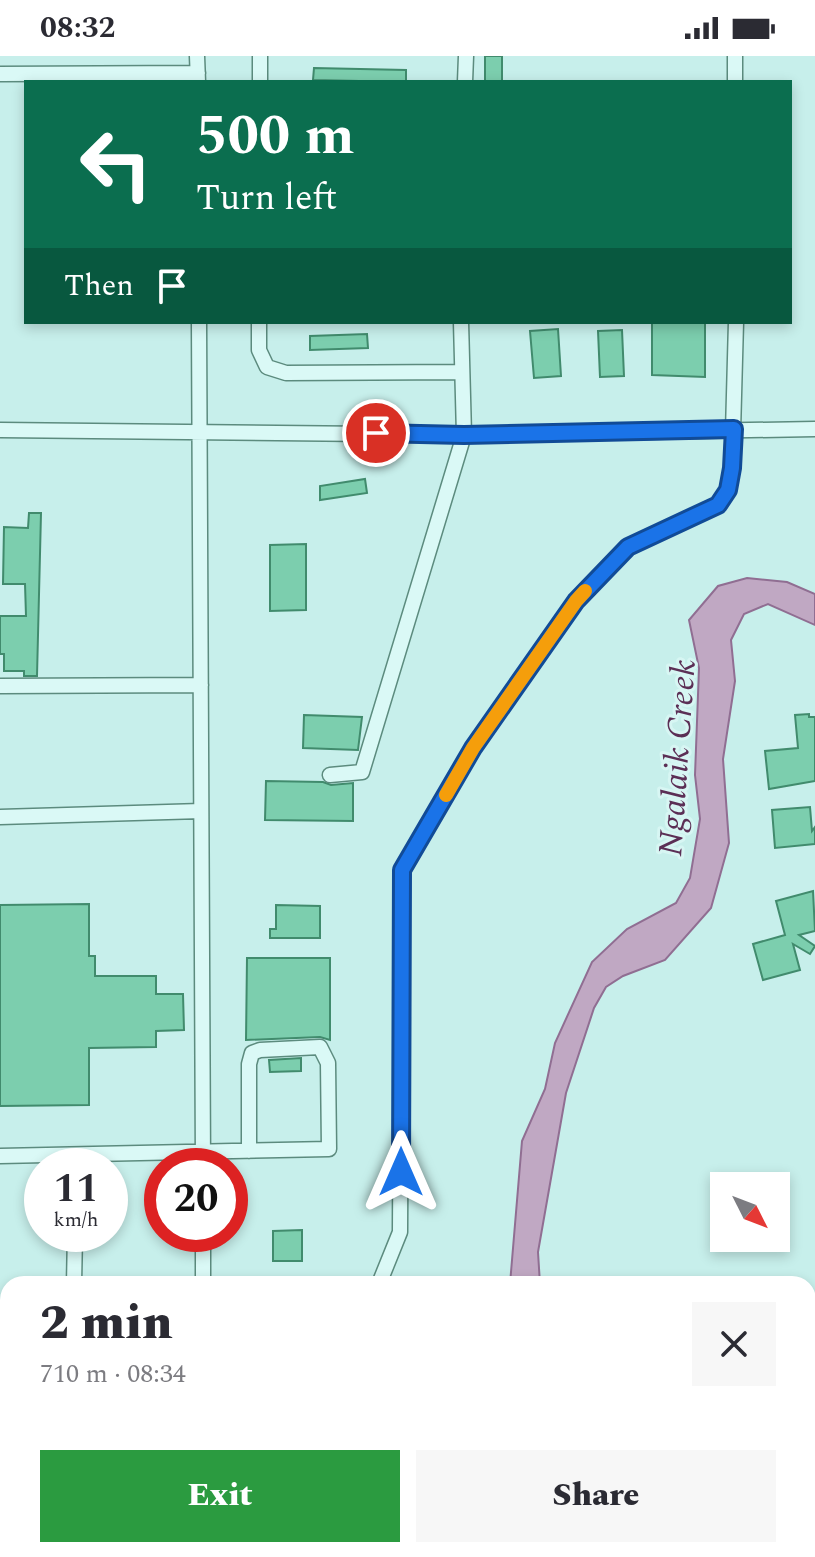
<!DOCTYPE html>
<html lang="en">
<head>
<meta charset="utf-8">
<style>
	:root { --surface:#fff; --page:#f7f7f7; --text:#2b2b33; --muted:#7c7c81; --accent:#2b9b40 }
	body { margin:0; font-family:Spectral,serif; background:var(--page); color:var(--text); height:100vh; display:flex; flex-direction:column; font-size:30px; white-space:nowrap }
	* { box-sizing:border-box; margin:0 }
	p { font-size:26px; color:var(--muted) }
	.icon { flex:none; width:44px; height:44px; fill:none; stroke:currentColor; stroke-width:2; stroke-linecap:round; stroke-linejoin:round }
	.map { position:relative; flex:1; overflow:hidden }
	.sheet { position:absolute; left:0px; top:1220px; width:816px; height:282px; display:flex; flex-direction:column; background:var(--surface); border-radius:24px 24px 0 0; box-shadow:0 4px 12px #0003 }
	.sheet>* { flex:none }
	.banner { position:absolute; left:24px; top:24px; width:768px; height:244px; border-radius:0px; box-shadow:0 4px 12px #0003; background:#0b6e4f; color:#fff; overflow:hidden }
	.needle { width:52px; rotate:132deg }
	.controls { position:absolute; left:710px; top:1116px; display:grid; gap:16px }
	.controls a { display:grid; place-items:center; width:80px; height:80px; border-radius:0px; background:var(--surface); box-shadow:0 4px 12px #0003; font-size:40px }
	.speed { position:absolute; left:24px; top:1092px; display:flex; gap:16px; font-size:40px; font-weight:700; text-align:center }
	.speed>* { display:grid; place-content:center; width:104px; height:104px; border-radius:50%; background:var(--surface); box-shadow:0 4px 12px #0003; line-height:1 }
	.speed small { font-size:20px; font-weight:400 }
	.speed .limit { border:12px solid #d22; background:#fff; color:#111 }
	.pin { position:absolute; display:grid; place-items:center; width:68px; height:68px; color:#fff; margin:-34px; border:4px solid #fff; border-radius:50%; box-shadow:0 2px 8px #0007 }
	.me { position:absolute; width:88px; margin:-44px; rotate:0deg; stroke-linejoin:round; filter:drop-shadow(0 0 6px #0008) }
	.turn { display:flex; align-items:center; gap:28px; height:168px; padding:0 40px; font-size:36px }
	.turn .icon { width:104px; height:104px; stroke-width:2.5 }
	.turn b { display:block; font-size:56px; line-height:68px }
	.then { display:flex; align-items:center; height:76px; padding:0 40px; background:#0003; gap:16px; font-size:30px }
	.round { display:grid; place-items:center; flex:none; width:84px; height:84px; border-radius:0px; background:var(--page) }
	.summary { display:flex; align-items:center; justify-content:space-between; height:136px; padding:0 40px }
	h1 { font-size:48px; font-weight:800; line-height:60px }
	.cta { display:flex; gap:16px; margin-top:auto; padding:16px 40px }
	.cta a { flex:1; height:92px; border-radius:0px; background:var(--accent); color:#fff; font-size:32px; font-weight:800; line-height:92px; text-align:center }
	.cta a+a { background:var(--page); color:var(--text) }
	.status { display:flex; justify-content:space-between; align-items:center; height:56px; padding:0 40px; background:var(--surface); direction:ltr }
	.status svg { height:22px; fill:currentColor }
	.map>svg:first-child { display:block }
	.water { fill:#c0a8c3; stroke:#906e92; stroke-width:2 }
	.building { fill:#7cceae; stroke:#418b6d; stroke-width:2 }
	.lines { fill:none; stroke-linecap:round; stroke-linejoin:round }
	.minor-casing { stroke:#5c8b7e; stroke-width:17 }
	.minor { stroke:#daf9f6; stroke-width:14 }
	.route-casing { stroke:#114b97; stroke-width:20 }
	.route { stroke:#1a73e8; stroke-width:14 }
	.slow { stroke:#f59e0b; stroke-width:14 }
	.labels { text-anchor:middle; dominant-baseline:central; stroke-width:6; stroke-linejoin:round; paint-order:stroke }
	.water-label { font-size:34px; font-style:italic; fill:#5b2f55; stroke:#d7f6f3 }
</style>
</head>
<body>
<div class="status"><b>08:32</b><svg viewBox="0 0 49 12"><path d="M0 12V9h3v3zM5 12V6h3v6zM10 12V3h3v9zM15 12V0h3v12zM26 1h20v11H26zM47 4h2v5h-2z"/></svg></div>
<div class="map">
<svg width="815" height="1501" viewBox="0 0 815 1501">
	<rect width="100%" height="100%" fill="#c7efeb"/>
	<!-- water -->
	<path class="water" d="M747,522L787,526L815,538V569L768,548L744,558L731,584L735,625L723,703L729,787L711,852L665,904L623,920L606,931L594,952L566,1037L538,1196L540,1228H510L522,1085L545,1033L555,987L592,906L627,873L676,847L690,822L700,763L695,719L699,612L689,564L718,530Z"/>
	<!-- building -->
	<path class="building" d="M485,0H502V26H485Z
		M314,12L406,14V26L313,24Z
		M652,266H705V321L652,319Z
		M558,273L561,320L534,322L530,275Z
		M622,274L624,320L600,321L598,275Z
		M367,278L368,292L310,294V280Z
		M365,423L367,437L320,444V430Z
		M29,457H41L37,620H24V615H4V598H0V560H26L25,528H3L4,471L28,472Z
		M306,488V554L270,555V489Z
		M809,658V661H815V725L769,733L765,695L798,692L795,659Z
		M304,659L362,661L358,694L303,692Z
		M266,725L323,726L331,729L353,727V765L265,764Z
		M810,751L812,775L815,771V788L775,792L772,754Z
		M813,835L815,875L799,879L815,890L810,898L793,888L800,914L763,924L753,888L785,879L776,845Z
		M89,848V900H95V920H156V938H183L184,974L156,975V991L89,992V1049L0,1050V849Z
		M276,849L320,850V882H270V873H276Z
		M247,902H330V984L320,981L246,984Z
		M301,1002V1015L270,1016L269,1004Z
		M302,1174V1205H273V1175Z"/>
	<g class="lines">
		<!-- minor casing -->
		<g class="minor-casing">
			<path id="minor" d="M197,0L198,26
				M735,0V26
				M0,18L198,17
				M260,26V0
				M465,26L466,0
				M199,266L203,1110
				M259,266V294L267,311L286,317L460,316
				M0,374L464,379L815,373
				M0,630L201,629
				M330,719L362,716L464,379L461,266
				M0,761L201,755
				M0,1100L329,1093L328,1007L320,991L260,994L252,997L249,1008V1095
				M203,1178V1228
				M74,1228L75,1178
				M379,1228L400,1176L402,814L473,692L576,545L628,491L718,449L728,434L732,412L736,266
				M0,1409H8
				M70,1501L77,1494
				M270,1501L272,1494"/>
		</g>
		<!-- minor -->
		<use href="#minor" class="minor"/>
	</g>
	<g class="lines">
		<!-- route casing -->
		<g class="route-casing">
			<path id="route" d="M376,377L464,379L734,373L732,412L728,434L718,449L628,491L576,545L473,692L402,814L401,1116"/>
		</g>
		<!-- route -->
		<use href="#route" class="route"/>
		<!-- slow -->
		<path class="slow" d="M446,739L473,692L576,545L585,535"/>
	</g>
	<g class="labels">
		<!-- water labels -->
		<g class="water-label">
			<text transform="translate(678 702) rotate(-86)">Ngalaik Creek</text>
		</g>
	</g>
</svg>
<div class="controls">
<a><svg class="needle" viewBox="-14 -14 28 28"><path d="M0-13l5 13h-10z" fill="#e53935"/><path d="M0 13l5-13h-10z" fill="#7c7c81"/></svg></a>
</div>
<div class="speed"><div>11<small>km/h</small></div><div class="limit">20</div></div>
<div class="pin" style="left:376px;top:377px;background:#d93025"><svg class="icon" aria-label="arrive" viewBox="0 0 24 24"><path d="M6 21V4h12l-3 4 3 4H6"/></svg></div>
<svg class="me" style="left:401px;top:1116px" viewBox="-20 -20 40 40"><path d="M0-17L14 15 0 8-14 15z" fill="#1a73e8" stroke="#fff" stroke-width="4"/></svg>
<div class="banner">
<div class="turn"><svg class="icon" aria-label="left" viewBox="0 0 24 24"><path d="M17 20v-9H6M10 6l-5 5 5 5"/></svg><div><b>500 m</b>Turn left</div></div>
<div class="then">Then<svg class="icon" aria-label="arrive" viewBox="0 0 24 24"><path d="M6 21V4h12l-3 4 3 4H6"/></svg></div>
</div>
<section class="sheet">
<div class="summary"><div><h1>2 min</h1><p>710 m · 08:34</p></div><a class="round"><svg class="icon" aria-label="close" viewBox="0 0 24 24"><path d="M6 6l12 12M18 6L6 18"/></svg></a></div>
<div class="cta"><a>Exit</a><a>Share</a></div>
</section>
</div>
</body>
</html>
